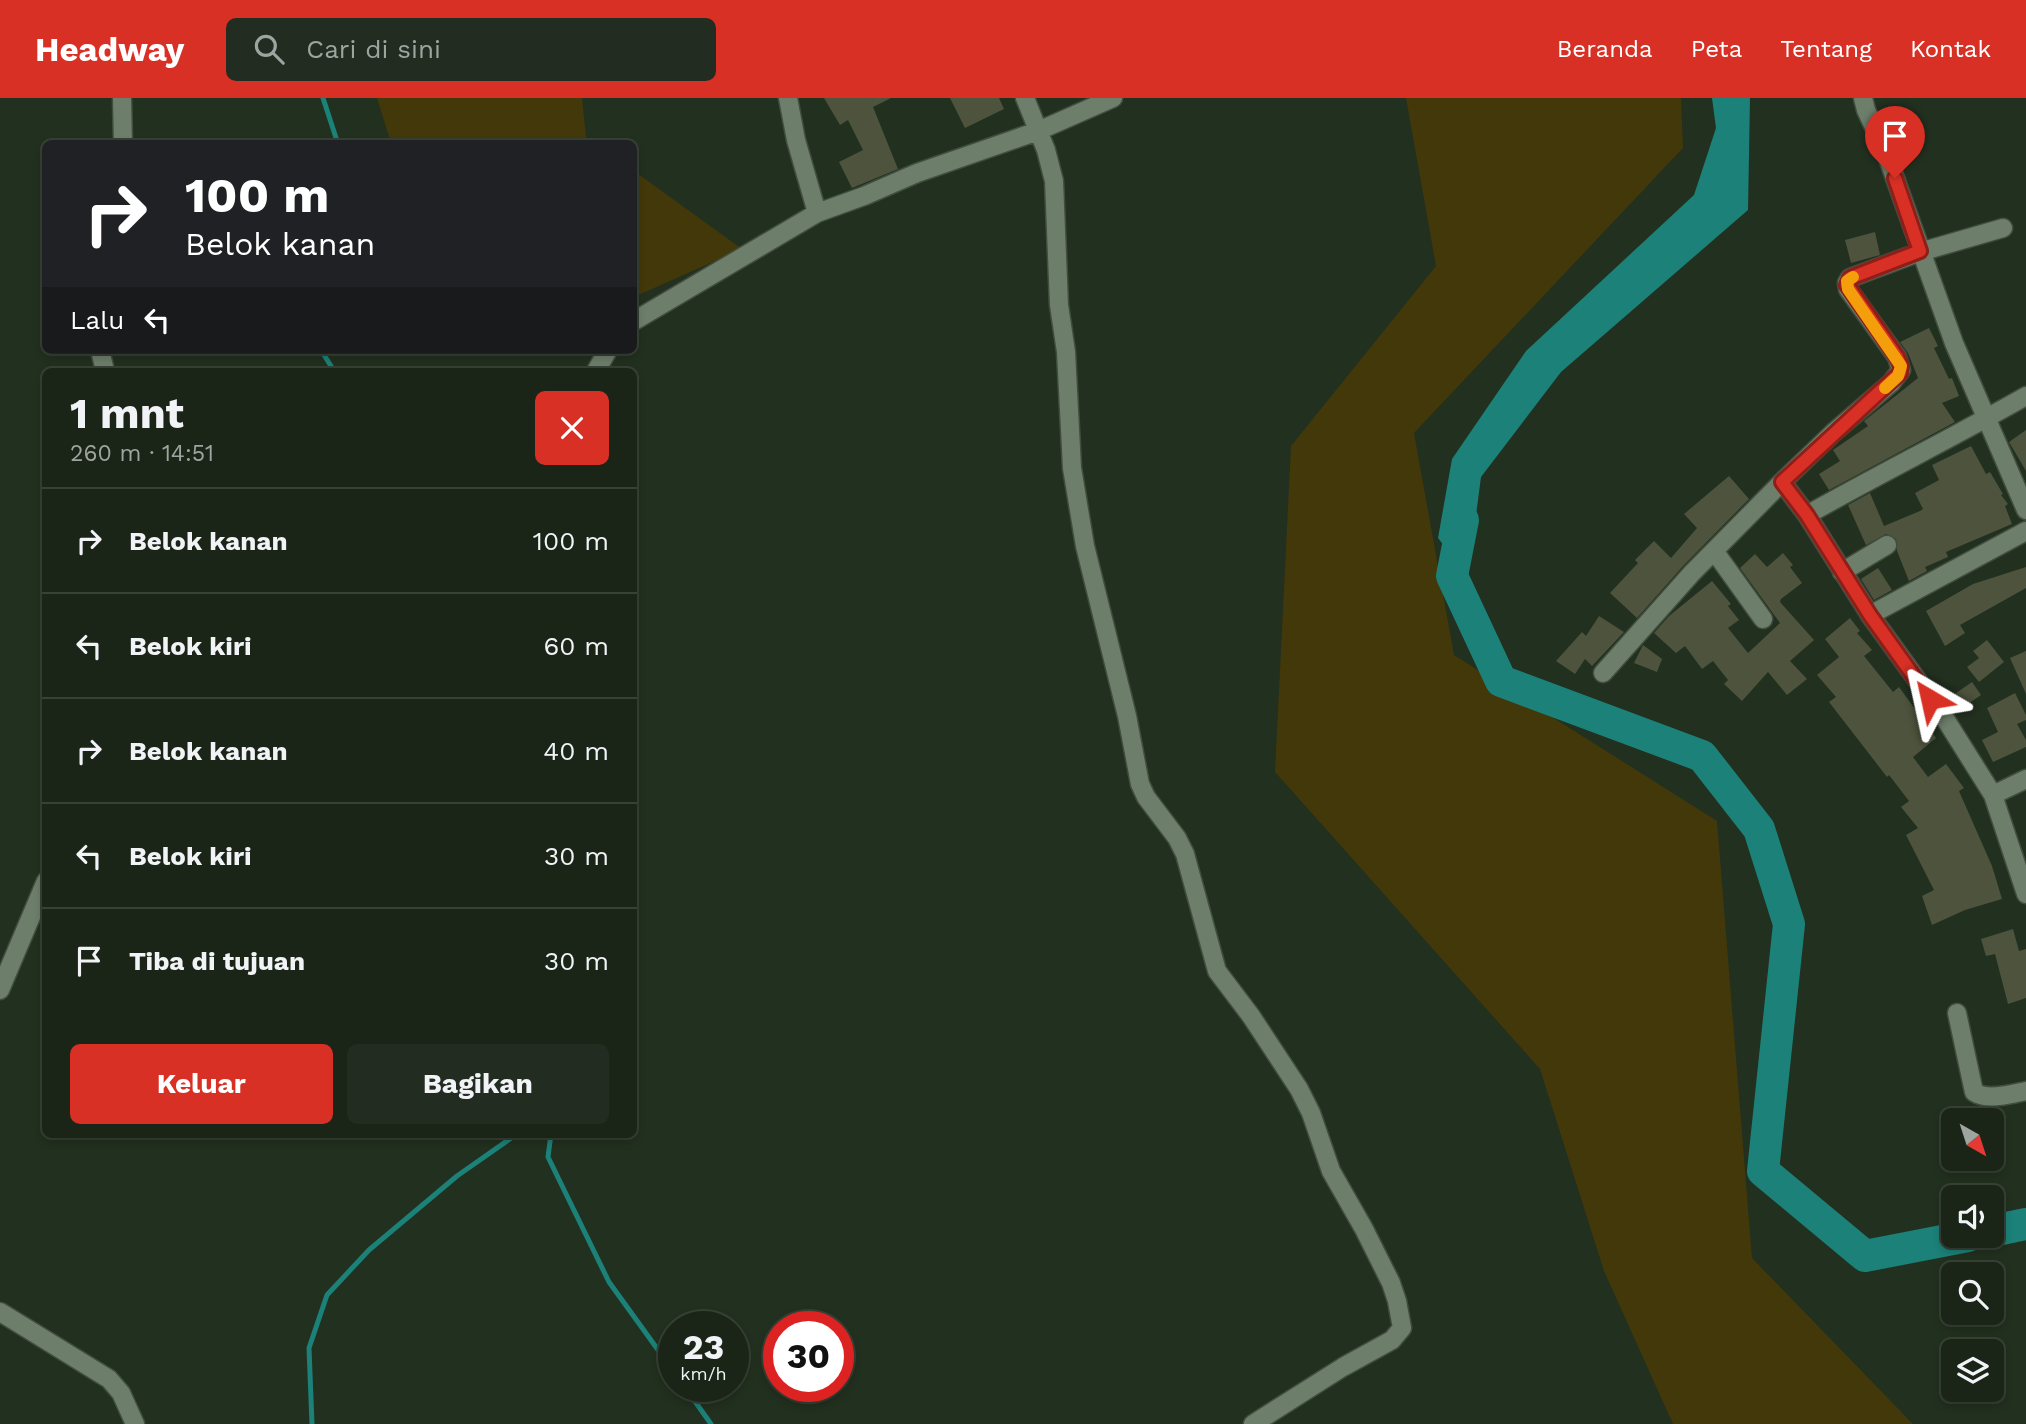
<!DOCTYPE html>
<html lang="id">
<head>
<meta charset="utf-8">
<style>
	:root { --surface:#1a2417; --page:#232c20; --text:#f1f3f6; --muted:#9fa4a1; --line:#384136; --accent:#d93025 }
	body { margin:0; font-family:"Work Sans",sans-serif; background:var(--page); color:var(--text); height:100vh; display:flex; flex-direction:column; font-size:26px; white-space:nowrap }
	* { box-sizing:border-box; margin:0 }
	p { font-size:23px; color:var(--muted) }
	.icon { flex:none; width:38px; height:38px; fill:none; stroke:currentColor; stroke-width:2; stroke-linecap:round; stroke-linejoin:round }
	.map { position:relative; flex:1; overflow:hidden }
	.panel { position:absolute; left:42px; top:270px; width:595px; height:770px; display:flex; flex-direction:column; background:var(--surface); border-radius:10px; box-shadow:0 4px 10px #0003,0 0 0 2px var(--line) }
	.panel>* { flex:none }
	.banner { position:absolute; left:42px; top:42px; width:595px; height:214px; border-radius:10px; box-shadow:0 4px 10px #0003,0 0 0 2px var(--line); background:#202124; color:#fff; overflow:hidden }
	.needle { width:46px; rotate:141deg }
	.fabs { position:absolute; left:1941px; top:1010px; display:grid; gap:14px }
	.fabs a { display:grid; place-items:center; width:63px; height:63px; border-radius:10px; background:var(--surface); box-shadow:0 4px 10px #0003,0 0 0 2px var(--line); font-size:35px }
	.speed { position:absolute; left:658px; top:1213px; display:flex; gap:14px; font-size:35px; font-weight:700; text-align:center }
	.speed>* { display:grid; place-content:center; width:91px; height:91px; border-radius:50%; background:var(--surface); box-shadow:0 4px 10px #0003,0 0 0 2px var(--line); line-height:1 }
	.speed small { font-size:18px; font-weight:400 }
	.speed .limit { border:10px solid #d22; background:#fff; color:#111 }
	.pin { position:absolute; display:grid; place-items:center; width:60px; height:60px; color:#fff; margin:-72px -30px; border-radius:50% 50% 50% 0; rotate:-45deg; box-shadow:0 0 7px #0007 }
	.pin .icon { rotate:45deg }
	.me { position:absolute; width:77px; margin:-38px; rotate:324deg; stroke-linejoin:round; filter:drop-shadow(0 0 5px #0008) }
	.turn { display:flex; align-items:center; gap:24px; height:147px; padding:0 28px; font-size:32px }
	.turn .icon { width:91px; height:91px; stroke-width:2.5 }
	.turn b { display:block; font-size:49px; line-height:60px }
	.then { display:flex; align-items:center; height:66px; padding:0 28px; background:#0003; gap:14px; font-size:26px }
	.round { display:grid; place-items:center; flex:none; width:74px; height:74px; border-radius:10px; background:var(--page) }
	.overview { display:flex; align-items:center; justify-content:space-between; height:119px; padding:0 28px }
	h1 { font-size:42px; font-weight:700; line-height:52px }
	.cta { display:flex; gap:14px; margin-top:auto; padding:14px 28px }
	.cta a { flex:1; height:80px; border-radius:10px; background:var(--accent); color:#fff; font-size:28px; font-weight:700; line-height:80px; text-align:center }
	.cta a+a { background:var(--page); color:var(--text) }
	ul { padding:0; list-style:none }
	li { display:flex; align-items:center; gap:21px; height:105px; padding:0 28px; border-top:2px solid var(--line) }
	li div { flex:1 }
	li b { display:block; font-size:26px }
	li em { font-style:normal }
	header { display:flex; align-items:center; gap:42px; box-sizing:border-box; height:98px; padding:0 35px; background:var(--accent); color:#fff }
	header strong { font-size:33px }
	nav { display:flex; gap:38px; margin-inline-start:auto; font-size:24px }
	.search { width:490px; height:63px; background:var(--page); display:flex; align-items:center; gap:18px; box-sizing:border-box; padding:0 24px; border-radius:10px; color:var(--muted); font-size:26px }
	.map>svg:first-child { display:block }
	.green { fill:#42380a }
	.water { fill:#1c8178 }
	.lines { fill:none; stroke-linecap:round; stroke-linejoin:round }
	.stream { stroke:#1c8178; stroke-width:5 }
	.river { stroke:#1c8178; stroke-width:32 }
	.building { fill:#4e533d }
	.minor-casing { stroke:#414e3f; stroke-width:21 }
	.minor { stroke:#6d7e6b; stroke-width:18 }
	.route-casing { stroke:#8d1f18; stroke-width:18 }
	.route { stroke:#d93025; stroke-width:12 }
	.slow { stroke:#f59e0b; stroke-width:12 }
</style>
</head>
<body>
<header>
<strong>Headway</strong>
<div class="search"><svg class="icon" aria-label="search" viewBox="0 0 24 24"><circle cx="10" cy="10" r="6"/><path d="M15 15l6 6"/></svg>Cari di sini</div>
<nav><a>Beranda</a><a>Peta</a><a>Tentang</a><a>Kontak</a></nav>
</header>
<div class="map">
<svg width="2026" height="1326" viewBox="0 0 2026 1326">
	<rect width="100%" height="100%" fill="#22301f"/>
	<!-- green -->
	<path class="green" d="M377,0H582L586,39L595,45H391Z
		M1406,0H1681L1683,50L1414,335L1454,557L1717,723L1752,1160L1913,1326H1673L1604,1173L1540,971L1275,674L1291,348L1436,168Z
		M634,73L742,151L634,199Z"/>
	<!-- water -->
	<path class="water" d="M1712,0H1750L1748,112L1561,274L1481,379L1468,479L1438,440L1452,361L1526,253L1694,97L1716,30Z"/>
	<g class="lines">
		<!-- stream -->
		<path class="stream" d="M323,0L338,46
			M321,252L334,273
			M551,1036L548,1059L609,1184L674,1274
			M684,1288L711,1326
			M312,1326L309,1250L327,1197L369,1152L457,1078L517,1036"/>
		<!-- river -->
		<path class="river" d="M1463,422L1452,478L1501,583L1702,658L1759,731L1789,826L1763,1073L1865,1158L1968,1138
			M1992,1133L2026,1126"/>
	</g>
	<!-- building -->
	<path class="building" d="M824,0H891L873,9L898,71L852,90L839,64L863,52L848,22L840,27Z
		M950,0H999L1004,11L965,30Z
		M1875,134L1880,157L1851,165L1845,142Z
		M1929,230L1938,248L1934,250L1949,281L1952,280L1959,298L1942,305L1955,324L1829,392L1819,376L1840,363L1833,352L1868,328L1864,323L1918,280L1908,255L1900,244Z
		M2026,332V373L2009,344Z
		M1971,348L1986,376L1990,374L2003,396L2001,397L2008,406L2005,408L2012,426L1946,454L1948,459L1925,469L1927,473L1909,483L1897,453L1896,441L1886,436L1866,447L1848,407L1870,395L1884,428L1920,413L1923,411L1915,395L1939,382L1932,367Z
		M1729,378L1749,401L1684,467L1637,520L1610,495L1638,465L1635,462L1654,443L1671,460L1697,430L1684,416Z
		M1783,455L1793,467L1790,469L1802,485L1781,501L1780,504L1814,542L1790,563L1807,581L1787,597L1768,574L1742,603L1724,586L1728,582L1713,563L1702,571L1685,548L1676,555L1654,535L1669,518L1712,483L1731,506L1728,508L1739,522L1728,530L1748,555L1780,525L1740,470L1755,456L1767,469Z
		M2026,469V490L1960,527L1965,535L1945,548L1926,513L1973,486Z
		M1878,470L1892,492L1874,502L1861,481Z
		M1599,518L1624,534L1592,568L1585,561L1575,576L1556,563L1582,534L1586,538Z
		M1850,520L1860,533L1857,535L1872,552L1864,558L1893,594L1899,589L1936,640L1913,659L1928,679L1946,666L1964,690L1959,693L1992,768L2002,801L1965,812L1932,827L1922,798L1934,792L1906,737L1918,730L1901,709L1909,703L1889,677L1887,679L1829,604L1836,599L1817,577L1839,559L1825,541Z
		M1987,542L2004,564L1979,584L1967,569L1979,560L1973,553Z
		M1643,547L1662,561L1657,574L1634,565Z
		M2026,553V596L2010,560Z
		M1972,584L1981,597L1955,615L1946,602Z
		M2015,595L2026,617V622L2017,626L2026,642V649L1993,664L1982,642L1998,634L1987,610Z
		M2013,831L2019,853L2026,851V900L2008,906L1995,856L1986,858L1981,841Z"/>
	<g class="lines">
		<!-- minor casing -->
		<g class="minor-casing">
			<path id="minor" d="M122,0L123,46
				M788,0L796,42L817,115
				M1025,0L1046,52L1054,83L1059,207L1066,254L1072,370L1085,448L1127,618L1140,686L1146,699L1177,740L1185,756L1217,873L1251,918L1299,991L1311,1015L1331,1073L1364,1131L1391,1185L1397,1203L1402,1230L1392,1242L1343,1269L1253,1326
				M1863,0L1866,12L1886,55L1954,245L2026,412
				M2003,130L1920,154L1850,180L1847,185L1848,191L1897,259L1901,272L1891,285L1834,334L1782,384L1807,417L1870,517L1944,619L1993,697L2026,796
				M634,223L817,115L864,98L917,75L1038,33L1113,0
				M100,252L105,273
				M596,273L608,252
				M1807,417C1879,376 1954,339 2026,298
				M1715,454L1763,521
				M1842,474L1887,447
				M1870,517L2026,433
				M1603,575L1692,475L1782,384
				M1993,697L2026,681
				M0,892L46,783
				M1957,915L1974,994C1987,1003 2012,996 2026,993
				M0,1214L109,1281L121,1295L135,1326"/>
		</g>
		<!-- minor -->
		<use href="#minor" class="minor"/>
	</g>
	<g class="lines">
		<!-- route casing -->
		<g class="route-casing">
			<path id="route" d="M1895,80L1920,153L1850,180L1847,187L1897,259L1901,268L1900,275L1782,384L1807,417L1870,517L1930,601"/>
		</g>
		<!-- route -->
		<use href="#route" class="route"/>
		<!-- slow -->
		<path class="slow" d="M1853,179L1847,183L1848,191L1901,268L1898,278L1885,290"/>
	</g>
</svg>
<div class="fabs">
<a><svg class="needle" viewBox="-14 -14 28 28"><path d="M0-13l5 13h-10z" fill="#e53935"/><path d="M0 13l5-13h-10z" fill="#9fa4a1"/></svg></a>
<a><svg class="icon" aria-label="sound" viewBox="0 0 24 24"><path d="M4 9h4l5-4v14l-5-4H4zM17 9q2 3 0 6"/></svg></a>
<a><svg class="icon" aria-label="search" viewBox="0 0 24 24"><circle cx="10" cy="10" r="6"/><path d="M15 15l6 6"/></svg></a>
<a><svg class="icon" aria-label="layers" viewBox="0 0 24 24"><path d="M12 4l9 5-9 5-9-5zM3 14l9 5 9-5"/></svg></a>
</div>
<div class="speed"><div>23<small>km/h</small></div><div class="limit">30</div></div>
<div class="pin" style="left:1895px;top:80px;background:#d93025"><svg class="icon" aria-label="arrive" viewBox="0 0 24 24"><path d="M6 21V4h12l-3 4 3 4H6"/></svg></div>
<svg class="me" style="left:1930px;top:601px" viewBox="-20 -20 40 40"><path d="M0-17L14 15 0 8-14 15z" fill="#d93025" stroke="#fff" stroke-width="4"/></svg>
<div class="banner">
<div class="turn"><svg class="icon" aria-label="right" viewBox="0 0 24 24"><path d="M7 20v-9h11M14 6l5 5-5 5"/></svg><div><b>100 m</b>Belok kanan</div></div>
<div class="then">Lalu<svg class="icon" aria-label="left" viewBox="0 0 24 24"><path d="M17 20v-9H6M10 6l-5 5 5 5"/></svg></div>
</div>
<section class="panel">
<div class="overview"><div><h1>1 mnt</h1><p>260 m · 14:51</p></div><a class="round" style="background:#d93025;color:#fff"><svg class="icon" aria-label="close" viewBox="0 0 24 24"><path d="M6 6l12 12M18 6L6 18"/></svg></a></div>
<ul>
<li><svg class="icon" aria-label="right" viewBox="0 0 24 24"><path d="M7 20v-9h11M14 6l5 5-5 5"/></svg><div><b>Belok kanan</b></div><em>100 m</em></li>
<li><svg class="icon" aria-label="left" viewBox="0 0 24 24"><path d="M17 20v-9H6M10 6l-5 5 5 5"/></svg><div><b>Belok kiri</b></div><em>60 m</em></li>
<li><svg class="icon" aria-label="right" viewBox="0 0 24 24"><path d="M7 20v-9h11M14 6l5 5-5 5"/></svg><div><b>Belok kanan</b></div><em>40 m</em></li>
<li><svg class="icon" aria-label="left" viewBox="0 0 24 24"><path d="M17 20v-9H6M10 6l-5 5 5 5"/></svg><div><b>Belok kiri</b></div><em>30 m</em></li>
<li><svg class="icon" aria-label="arrive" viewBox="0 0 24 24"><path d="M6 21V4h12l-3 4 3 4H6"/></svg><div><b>Tiba di tujuan</b></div><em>30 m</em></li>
</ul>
<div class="cta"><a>Keluar</a><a>Bagikan</a></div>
</section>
</div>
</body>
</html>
